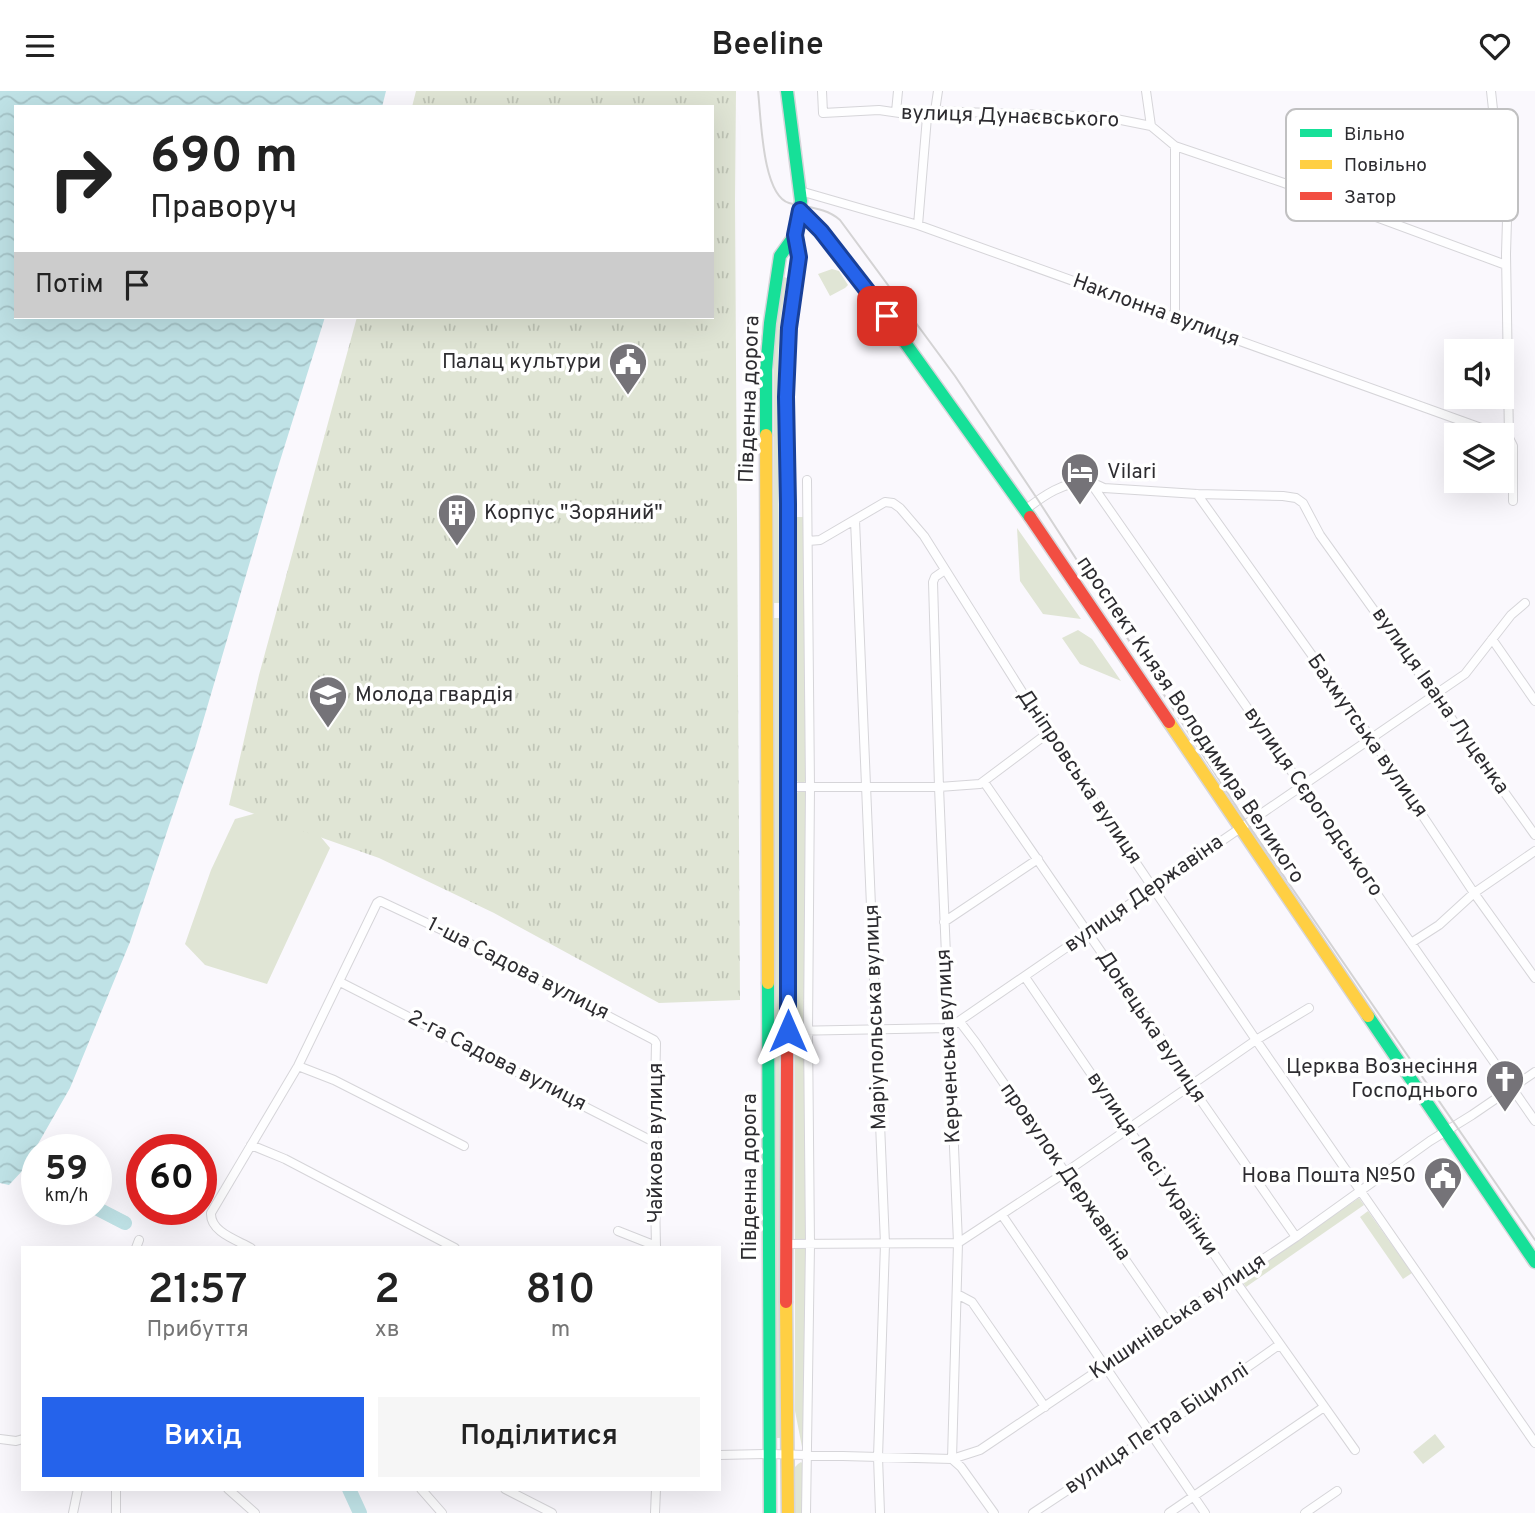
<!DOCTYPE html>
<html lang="uk">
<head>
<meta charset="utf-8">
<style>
	:root { --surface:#fff; --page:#f6f6f6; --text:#222; --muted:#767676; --accent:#2563eb }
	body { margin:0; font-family:Overpass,sans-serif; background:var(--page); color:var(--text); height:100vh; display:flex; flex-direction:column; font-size:26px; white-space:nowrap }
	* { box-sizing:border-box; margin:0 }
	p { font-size:23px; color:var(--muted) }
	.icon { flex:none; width:38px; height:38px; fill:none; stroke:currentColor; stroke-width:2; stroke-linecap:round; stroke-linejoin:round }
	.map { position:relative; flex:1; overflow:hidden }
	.details { position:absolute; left:21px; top:1155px; width:700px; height:245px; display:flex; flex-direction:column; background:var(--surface); border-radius:0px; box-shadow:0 7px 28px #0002 }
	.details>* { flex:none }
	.banner { position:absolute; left:14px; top:14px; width:700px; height:214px; border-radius:0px; box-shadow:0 7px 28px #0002; background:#fff; color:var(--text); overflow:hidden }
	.fabs { position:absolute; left:1444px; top:248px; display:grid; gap:14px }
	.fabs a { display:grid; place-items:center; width:70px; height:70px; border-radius:0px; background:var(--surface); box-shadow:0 7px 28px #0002; font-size:35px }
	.speed { position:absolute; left:21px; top:1043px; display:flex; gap:14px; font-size:35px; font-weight:700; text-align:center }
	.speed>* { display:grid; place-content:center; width:91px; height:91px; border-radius:50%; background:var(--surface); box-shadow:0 7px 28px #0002; line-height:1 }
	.speed small { font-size:18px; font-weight:400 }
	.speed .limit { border:10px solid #d22; background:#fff; color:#111 }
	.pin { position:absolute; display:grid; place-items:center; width:60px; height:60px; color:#fff; margin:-30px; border-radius:14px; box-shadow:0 4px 10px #0006 }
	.me { position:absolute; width:77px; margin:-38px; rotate:0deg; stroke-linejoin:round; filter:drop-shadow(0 0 5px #0008) }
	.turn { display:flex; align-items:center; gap:24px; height:147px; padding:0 21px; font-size:32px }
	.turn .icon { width:91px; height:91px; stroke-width:2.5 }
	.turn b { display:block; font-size:49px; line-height:60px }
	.then { display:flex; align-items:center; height:66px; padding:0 21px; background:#0003; gap:14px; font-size:26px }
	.eta { display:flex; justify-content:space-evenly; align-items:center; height:119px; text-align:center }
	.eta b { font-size:42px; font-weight:600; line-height:49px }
	.button { display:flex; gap:14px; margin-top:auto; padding:14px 21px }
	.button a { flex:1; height:80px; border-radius:0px; background:var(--accent); color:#fff; font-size:28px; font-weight:600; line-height:80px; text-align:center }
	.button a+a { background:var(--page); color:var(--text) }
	header { display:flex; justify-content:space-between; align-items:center; height:91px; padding:0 21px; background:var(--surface); font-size:32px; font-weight:600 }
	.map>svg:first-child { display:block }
	.green { fill:#e0e5d5 }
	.park { fill:url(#park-tufts) }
	.water { fill:url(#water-waves) }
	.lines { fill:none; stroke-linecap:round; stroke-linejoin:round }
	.river { stroke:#bfe2e6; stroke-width:14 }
	.street-casing { stroke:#d6d5d9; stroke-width:10 }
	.fast-casing { stroke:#d6d5d9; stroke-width:15 }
	.slow-casing { stroke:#d6d5d9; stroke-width:15 }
	.jam-casing { stroke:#d6d5d9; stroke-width:15 }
	.street { stroke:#fefeff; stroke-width:8 }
	.fast { stroke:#16e098; stroke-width:12 }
	.slow { stroke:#ffcf43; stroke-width:12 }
	.jam { stroke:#f24e42; stroke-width:12 }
	.tram { stroke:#d4d3d4; stroke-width:2 }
	.route-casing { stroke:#184099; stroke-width:18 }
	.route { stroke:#2563eb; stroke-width:12 }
	.labels { text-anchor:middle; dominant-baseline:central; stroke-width:7; stroke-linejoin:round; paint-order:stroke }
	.street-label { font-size:21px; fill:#2d2c30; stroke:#fff }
	.poi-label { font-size:21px; fill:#2d2c30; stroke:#fff; text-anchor:end }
	.key { fill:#fff; stroke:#c0c0c1; stroke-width:2 }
	.key-label { font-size:19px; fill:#2d2c30 }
</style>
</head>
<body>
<header><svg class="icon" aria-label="menu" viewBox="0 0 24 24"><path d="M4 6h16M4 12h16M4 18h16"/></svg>Beeline<svg class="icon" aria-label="heart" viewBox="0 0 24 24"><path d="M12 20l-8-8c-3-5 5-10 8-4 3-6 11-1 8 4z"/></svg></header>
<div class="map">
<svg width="1535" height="1422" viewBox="0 0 1535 1422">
	<defs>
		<pattern id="park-tufts" width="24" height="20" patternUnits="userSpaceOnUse" patternTransform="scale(1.75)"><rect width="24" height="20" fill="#e0e5d5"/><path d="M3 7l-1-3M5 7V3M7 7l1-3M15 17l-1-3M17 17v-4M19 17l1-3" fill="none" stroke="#c0c5b7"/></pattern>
		<pattern id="water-waves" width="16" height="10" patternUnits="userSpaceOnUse" patternTransform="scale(1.75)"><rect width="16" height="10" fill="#bfe2e6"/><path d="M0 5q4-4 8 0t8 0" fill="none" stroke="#a4c2c6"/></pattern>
	</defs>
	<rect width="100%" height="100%" fill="#faf8fd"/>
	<!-- green -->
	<path class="green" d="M832,178L839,180L848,194L845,197L830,205L818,183Z
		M784,186L787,187L781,226L778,265L779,512H774V265L777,226Z
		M797,426H805L808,688L803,692H799L795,688L794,453L797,449Z
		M1017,437L1081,528L1043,523L1020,490Z
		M774,527H779L780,1347H775Z
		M1078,539L1092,548L1121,590L1080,573L1062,547Z
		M802,698L807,701L806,935L800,936L795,933L794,704Z
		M276,717L305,727L330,757L267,893L205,874L185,853L211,779L235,728Z
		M803,945L806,947L807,1161L805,1356H802L795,1320V948Z
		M96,1107L108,1116L128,1126L129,1130L124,1134H114L86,1118H96Z
		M1359,1107L1364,1114L1246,1196L1241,1188Z
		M1368,1120L1412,1182L1403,1188L1360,1126Z
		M1435,1343L1445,1356L1423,1373L1413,1361Z
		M801,1371L803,1373V1422H795V1376L798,1373Z"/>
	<!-- park -->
	<path class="park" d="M416,0H736L735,109L740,909L659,912L494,822L379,767L229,714L259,584L357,226H712V16H412Z"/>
	<!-- water -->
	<path class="water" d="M0,0H386L382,16H16V226H325L274,389L196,654L130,851L70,997L23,1079L9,1094L0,1092Z"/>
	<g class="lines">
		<!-- river -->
		<path class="river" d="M26,1073L30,1077
			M96,1117L125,1132
			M349,1398L360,1422"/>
		<!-- street casing -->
		<g class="street-casing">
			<path id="street" d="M822,0L823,22L879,19L927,26L935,20L1106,26L1151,35L1175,55L1284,92L1506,174
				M1146,0L1151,35
				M1491,0L1497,55L1505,99L1507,129L1506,163L1509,347L1513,355V410
				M935,20L938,0
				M896,21L898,0
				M800,100L918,134L1509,347
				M918,134L927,26
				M1175,228V55
				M1090,391L1535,1030
				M1197,403L1371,647L1474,802L1535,887
				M1025,419C1043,405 1064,390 1088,391C1093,391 1099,395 1104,397L1197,403L1283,405L1296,407L1303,412L1320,444L1535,744
				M855,429L885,1153L878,1366L880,1422
				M808,450L820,449L885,411L893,412L900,417L924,445L1048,642L1256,949L1535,1352
				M945,479L935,486L933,491L939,696L958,1152L952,1368L961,1376L994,1422
				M1492,548L1535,610
				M984,691L1188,987L1195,1001L1296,1146
				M787,696H939L980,693L1048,642
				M944,831L1038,768
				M1411,852L1439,834L1474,802L1535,760
				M1025,886L1227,1182L1234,1188L1355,1359
				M340,891L654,1051
				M960,931L976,952L1169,1232
				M788,940L949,937L1465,583L1511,524L1525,512
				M298,975L334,989L464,1055
				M251,1054L285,1068L455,1157
				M1002,1124L1205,1422
				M618,1140L656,1155
				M785,1153L958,1152L1066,1081L1256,949L1309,917
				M136,1157L139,1149
				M251,1157C237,1149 210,1141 211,1122L298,975L377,812L380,810L461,848L654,949L656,952L654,1051L656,1157
				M957,1203L972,1211L1045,1316
				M0,1348L16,1350L23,1348
				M719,1364L770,1363L952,1368L980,1359L1296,1146L1430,1050L1472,1024L1535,981
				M116,1398V1422
				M228,1398L255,1422
				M421,1398L442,1422
				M505,1398L552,1422
				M73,1422L78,1398
				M655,1422L656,1398
				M806,1422L810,1154L808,940L810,696L807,389
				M1033,1422L1151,1344L1276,1256H1281
				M1169,1422L1324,1316
				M1305,1422L1337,1400"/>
		</g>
		<!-- fast casing -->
		<g class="fast-casing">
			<path id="fast" d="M800,119L821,140L871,204L1030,426
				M766,344V279L770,232L780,165L795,144
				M787,347L786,306L789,237L799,166L795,144L801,110L787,0
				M768,892L770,1422
				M1368,925L1535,1171"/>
		</g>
		<!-- slow casing -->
		<g class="slow-casing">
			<path id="slow" d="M766,344L768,892
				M787,347L788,746
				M1169,631L1368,925
				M786,1211L788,1422"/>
		</g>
		<!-- jam casing -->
		<g class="jam-casing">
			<path id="jam" d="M1030,426L1169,631
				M786,1211L788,746"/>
		</g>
		<!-- street -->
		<use href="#street" class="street"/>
		<!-- fast -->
		<use href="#fast" class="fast"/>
		<!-- slow -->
		<use href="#slow" class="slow"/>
		<!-- jam -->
		<use href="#jam" class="jam"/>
		<!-- tram -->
		<path class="tram" d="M758,0C761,25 762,104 789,112C807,117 825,116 840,129L955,285L1038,409L1247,732L1535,1149"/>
	</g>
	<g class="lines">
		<!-- route casing -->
		<g class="route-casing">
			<path id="route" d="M788,940V413L786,306L789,237L799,166L795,144L800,119L821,140L887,225"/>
		</g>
		<!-- route -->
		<use href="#route" class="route"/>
	</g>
	<!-- icons -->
	<defs>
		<g id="civic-pin" transform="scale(2.0125)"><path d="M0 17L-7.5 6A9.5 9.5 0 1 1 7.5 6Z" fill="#757378" stroke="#fff"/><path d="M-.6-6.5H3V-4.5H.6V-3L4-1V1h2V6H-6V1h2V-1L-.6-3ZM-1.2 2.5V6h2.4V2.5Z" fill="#fff"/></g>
		<g id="hotel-pin" transform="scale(2.0125)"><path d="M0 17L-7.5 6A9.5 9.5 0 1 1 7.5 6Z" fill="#757378" stroke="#fff"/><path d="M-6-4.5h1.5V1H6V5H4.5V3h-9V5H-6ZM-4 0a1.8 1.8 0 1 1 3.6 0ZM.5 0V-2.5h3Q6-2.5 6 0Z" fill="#fff"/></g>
		<g id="building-pin" transform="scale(2.0125)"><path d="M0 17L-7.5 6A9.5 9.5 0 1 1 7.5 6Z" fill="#757378" stroke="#fff"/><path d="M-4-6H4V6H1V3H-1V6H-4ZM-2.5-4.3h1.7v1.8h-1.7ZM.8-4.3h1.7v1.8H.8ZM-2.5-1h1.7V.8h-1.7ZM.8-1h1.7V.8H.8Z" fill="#fff"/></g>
		<g id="school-pin" transform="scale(2.0125)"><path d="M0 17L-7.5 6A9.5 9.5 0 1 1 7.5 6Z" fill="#757378" stroke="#fff"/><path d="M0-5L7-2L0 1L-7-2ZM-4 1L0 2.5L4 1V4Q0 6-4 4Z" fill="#fff"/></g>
		<g id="church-pin" transform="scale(2.0125)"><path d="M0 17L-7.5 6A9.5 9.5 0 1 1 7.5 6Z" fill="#757378" stroke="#fff"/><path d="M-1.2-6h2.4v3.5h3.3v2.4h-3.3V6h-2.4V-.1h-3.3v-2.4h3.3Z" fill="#fff"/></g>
	</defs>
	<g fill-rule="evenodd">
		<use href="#civic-pin" x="628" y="271"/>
		<use href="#hotel-pin" x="1080" y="381"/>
		<use href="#building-pin" x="457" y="422"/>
		<use href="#school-pin" x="328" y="604"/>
		<use href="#church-pin" x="1505" y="988"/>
		<use href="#civic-pin" x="1443" y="1085"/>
	</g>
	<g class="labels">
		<!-- street labels -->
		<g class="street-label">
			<text transform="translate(1010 26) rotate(2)">вулиця Дунаєвського</text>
			<text transform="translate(1156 220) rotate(20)">Наклонна вулиця</text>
			<text transform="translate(750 308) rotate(-88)">Південна дорога</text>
			<text transform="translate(1440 610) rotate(55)">вулиця Івана Луценка</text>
			<text transform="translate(1190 629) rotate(56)">проспект Князя Володимира Великого</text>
			<text transform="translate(1367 645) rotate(55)">Бахмутська вулиця</text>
			<text transform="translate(1079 686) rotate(56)">Дніпровська вулиця</text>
			<text transform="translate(1313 711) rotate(55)">вулиця Сєрогодського</text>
			<text transform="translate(1144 803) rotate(-35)">вулиця Державіна</text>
			<text transform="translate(518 878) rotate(27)">1-ша Садова вулиця</text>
			<text transform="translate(876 926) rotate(-92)">Маріупольська вулиця</text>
			<text transform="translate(1151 936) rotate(56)">Донецька вулиця</text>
			<text transform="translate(949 955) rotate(-93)">Керченська вулиця</text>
			<text transform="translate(497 970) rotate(27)">2-га Садова вулиця</text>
			<text transform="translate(656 1052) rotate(-90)">Чайкова вулиця</text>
			<text transform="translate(1152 1073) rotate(56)">вулиця Лесі Українки</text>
			<text transform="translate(1065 1081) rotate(55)">провулок Державіна</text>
			<text transform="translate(750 1086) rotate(-90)">Південна дорога</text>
			<text transform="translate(1178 1226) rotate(-34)">Кишинівська вулиця</text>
			<text transform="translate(1157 1338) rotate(-34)">вулиця Петра Біциллі</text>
		</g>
		<!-- poi labels -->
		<g class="poi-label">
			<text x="601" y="271">Палац культури</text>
			<text x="1107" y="381" text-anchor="start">Vilari</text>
			<text x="484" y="422" text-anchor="start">Корпус "Зоряний"</text>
			<text x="355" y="604" text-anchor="start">Молода гвардія</text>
			<text x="1478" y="976">Церква Вознесіння<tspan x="1478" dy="24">Господнього</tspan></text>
			<text x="1416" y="1085">Нова Пошта №50</text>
		</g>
	</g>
	<!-- legend -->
	<rect x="1286" y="18" width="232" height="112" rx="10" class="key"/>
	<rect x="1300" y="38" width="32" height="8" fill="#16e098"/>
	<rect x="1300" y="69" width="32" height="9" fill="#ffcf43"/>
	<rect x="1300" y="101" width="32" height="8" fill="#f24e42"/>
	<g class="key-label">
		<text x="1344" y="49">Вільно</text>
		<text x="1344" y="80">Повільно</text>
		<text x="1344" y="112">Затор</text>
	</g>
</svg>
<div class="fabs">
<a><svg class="icon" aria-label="sound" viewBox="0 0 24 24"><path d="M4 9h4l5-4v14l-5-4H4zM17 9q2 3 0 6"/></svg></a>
<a><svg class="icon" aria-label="layers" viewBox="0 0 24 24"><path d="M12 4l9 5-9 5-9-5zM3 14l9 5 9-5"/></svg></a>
</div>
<div class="speed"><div>59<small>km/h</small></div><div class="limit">60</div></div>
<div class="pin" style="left:887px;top:225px;background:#d93025"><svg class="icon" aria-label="arrive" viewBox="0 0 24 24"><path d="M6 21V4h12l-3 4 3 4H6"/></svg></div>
<svg class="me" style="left:788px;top:940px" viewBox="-20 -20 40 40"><path d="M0-17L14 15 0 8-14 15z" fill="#2563eb" stroke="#fff" stroke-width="4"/></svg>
<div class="banner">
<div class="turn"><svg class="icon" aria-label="right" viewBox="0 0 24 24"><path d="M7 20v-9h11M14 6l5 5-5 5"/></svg><div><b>690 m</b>Праворуч</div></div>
<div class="then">Потім<svg class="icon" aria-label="arrive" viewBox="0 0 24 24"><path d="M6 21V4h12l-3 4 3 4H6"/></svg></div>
</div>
<section class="details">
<div class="eta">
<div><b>21:57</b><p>Прибуття</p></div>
<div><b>2</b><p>хв</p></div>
<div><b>810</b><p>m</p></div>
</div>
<div class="button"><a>Вихід</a><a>Поділитися</a></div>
</section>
</div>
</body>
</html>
